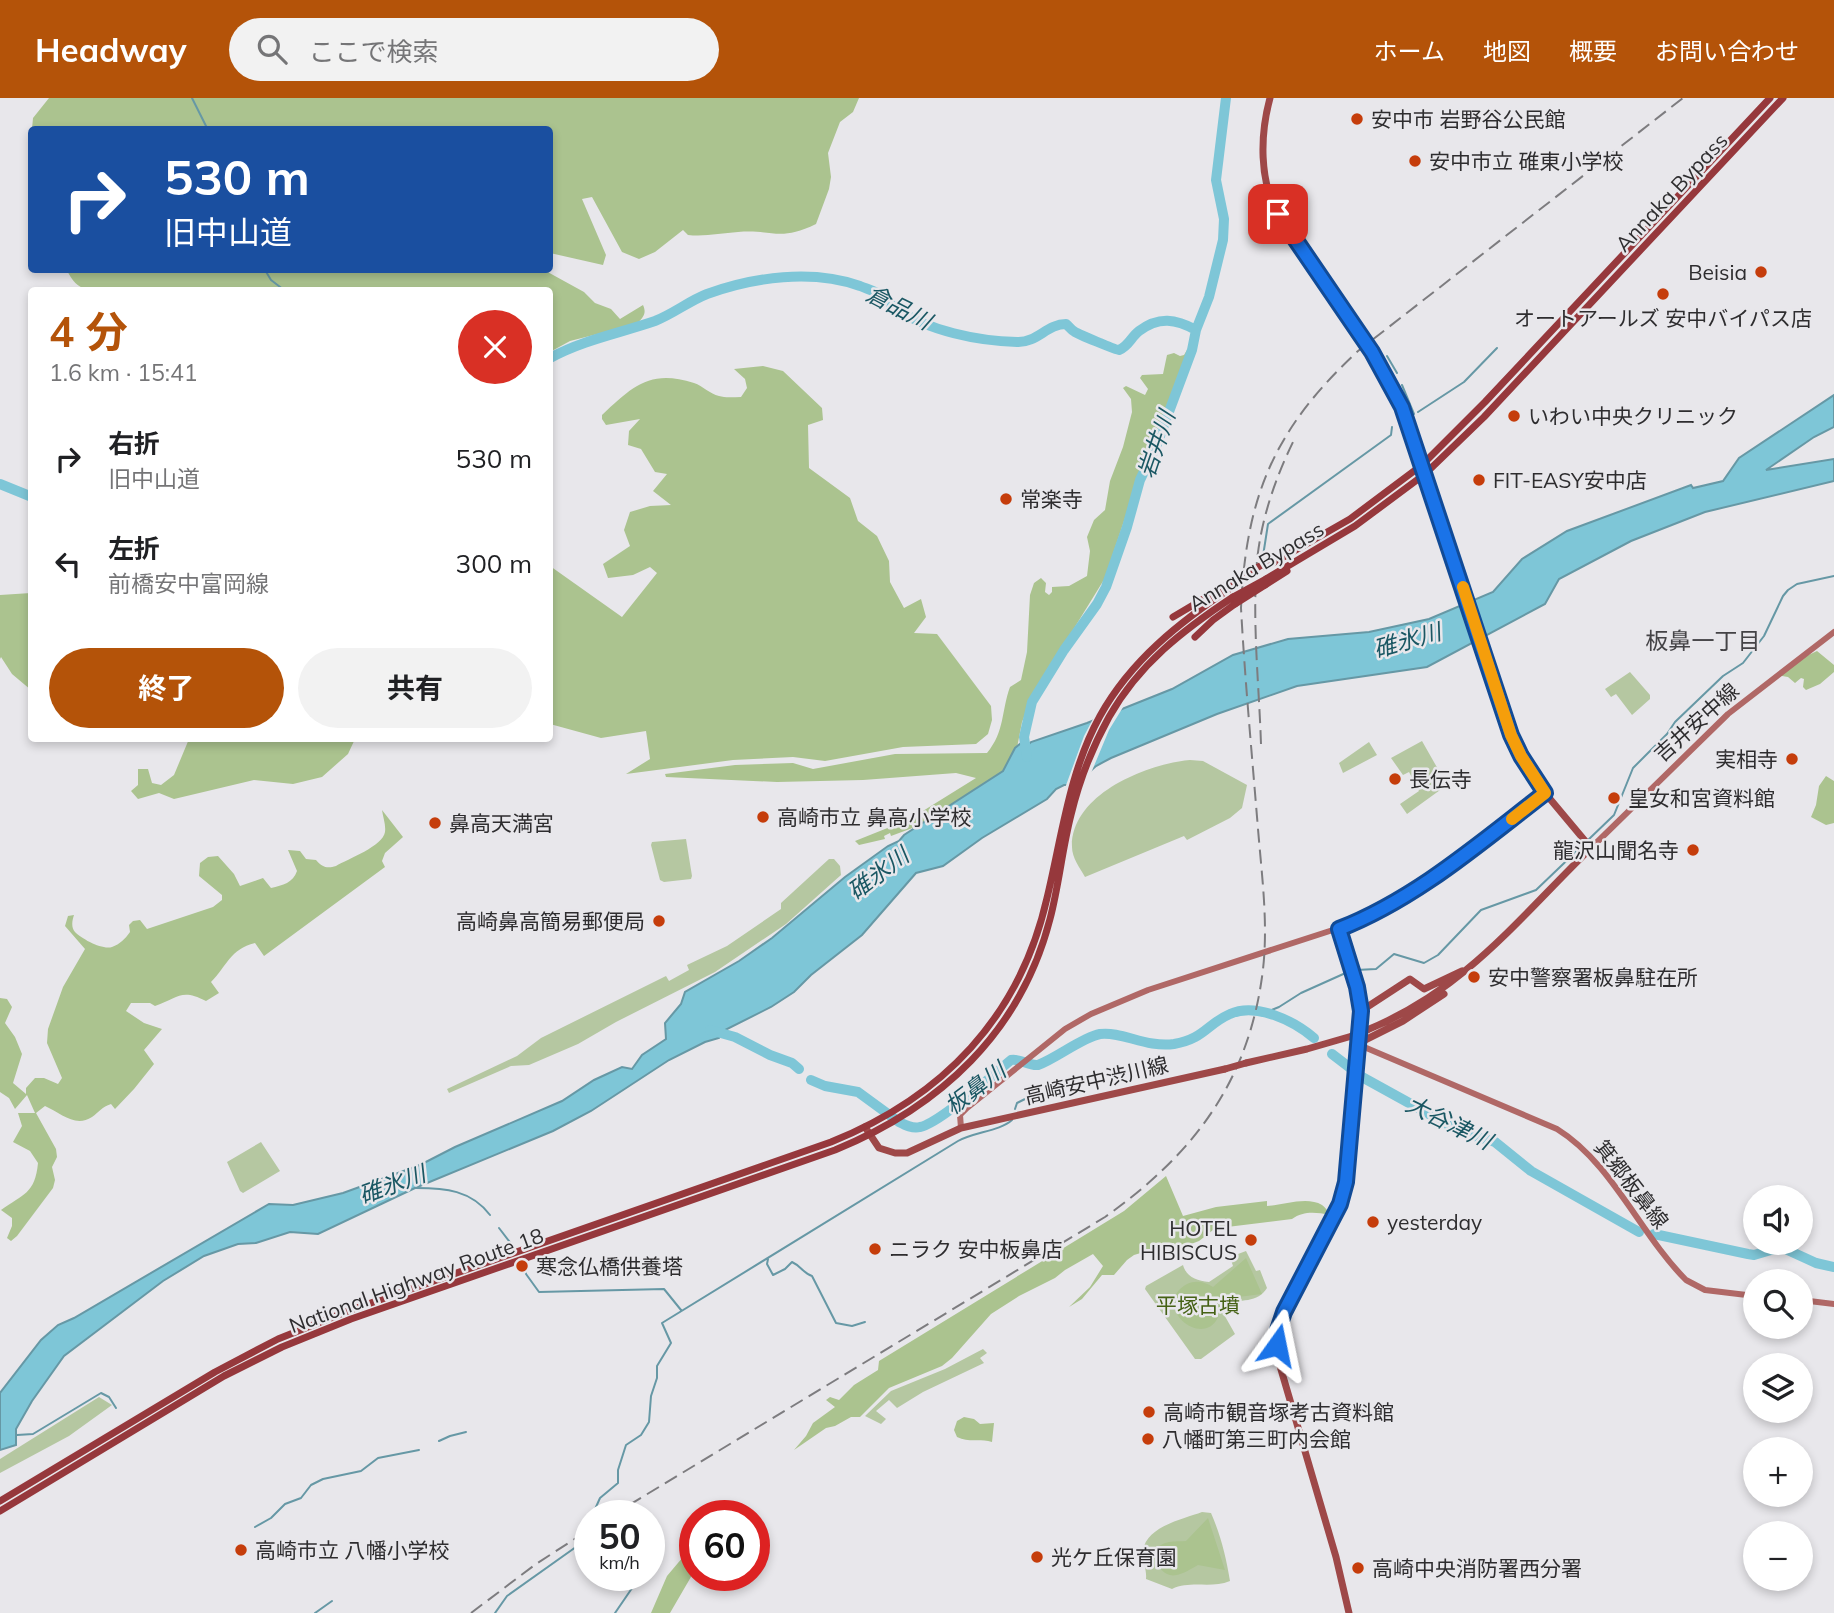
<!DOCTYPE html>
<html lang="ja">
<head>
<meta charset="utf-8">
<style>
	:root { --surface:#fff; --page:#f2f2f2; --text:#202124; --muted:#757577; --accent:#b45309 }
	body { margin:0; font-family:Mulish,"Noto Sans JP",sans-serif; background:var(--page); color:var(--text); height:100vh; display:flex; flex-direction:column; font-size:26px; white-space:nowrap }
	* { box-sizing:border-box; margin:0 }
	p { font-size:23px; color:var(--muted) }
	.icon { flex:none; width:38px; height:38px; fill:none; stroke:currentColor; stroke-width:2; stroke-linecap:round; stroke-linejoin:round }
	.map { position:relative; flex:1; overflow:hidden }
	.drawer { position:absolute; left:28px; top:189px; width:525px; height:455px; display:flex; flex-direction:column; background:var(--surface); border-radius:7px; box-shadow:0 4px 10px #0003 }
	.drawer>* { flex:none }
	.banner { position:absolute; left:28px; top:28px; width:525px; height:147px; border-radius:7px; box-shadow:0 4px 10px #0003; background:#1a4fa0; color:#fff; overflow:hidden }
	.tools { position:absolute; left:1743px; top:1087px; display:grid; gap:14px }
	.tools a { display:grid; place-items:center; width:70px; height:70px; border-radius:50%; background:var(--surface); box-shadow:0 4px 10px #0003; font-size:35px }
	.speed { position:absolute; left:574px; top:1402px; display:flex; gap:14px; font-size:35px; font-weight:700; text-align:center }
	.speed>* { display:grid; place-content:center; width:91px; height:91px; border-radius:50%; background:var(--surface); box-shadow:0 4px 10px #0003; line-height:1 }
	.speed small { font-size:18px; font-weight:400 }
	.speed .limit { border:10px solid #d22; background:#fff; color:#111 }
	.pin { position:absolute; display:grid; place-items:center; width:60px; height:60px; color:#fff; margin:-30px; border-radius:14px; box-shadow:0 4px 10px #0006 }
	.me { position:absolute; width:77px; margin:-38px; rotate:12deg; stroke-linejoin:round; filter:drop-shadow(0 0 5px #0008) }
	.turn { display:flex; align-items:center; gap:24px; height:147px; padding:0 21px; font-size:32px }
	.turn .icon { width:91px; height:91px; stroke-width:2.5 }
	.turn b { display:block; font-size:49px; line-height:60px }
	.round { display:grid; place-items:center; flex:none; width:74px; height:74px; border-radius:37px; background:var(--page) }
	.head { display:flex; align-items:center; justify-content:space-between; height:119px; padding:0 21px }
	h1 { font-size:42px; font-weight:700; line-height:52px; color:var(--accent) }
	.cta { display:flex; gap:14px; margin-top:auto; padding:14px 21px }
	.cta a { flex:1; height:80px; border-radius:42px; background:var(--accent); color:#fff; font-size:28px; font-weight:700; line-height:80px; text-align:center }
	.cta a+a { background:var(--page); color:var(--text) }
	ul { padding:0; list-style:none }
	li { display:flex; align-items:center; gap:21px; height:105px; padding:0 21px }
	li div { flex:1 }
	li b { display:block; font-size:26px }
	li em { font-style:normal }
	header { display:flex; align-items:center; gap:42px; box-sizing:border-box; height:98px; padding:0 35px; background:var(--accent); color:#fff }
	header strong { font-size:33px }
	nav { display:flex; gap:38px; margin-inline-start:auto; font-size:24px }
	.search { width:490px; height:63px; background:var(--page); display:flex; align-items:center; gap:18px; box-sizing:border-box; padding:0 24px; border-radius:38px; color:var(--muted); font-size:26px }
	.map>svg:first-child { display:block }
	.green { fill:#b5c7a1 }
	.forest { fill:#abc38f }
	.water { fill:#7ec6d7; stroke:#6698a5; stroke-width:2 }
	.pier { fill:#e8e7eb }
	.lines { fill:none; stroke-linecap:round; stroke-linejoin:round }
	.stream { stroke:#6698a5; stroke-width:2 }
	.river { stroke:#7ec6d7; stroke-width:10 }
	.secondary { stroke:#b06866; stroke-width:6 }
	.primary { stroke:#9e4848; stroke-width:7 }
	.trunk { stroke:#96383c; stroke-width:7 }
	.rail { stroke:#7d7c7f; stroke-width:2; stroke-dasharray:14 7; stroke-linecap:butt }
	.primary-bridge { stroke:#9e4848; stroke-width:7 }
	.trunk-bridge { stroke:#96383c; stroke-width:7 }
	.route-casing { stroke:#114b97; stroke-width:18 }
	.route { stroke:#1a73e8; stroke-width:12 }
	.slow { stroke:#f59e0b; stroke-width:12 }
	.poi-dot { fill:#c53d0b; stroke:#e8e7eb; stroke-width:2.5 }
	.labels { text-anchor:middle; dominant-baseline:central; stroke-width:5; stroke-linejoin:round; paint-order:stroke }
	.poi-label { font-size:21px; fill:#2e2d2f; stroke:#e8e7eb; text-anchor:start }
	.street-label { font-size:21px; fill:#2e2d2f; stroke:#e8e7eb }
	.park-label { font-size:21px; fill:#456115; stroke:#e8e7eb }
	.water-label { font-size:23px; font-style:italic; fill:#1a5763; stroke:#e8e7eb }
	.neighbourhood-label { font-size:23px; fill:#444346; stroke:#e8e7eb }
</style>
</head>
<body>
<header>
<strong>Headway</strong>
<div class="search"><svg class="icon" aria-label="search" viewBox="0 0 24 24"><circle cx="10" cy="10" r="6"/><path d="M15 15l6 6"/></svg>ここで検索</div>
<nav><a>ホーム</a><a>地図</a><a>概要</a><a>お問い合わせ</a></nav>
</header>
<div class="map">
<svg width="1834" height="1515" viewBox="0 0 1834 1515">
	<rect width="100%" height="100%" fill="#e8e7eb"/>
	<!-- green -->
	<path class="green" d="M1630,574L1650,597V601L1632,617L1616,596L1611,599L1605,591Z
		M1422,643L1447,687L1407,716L1400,706L1419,693L1409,674L1403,677L1391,660Z
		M1369,644L1377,657L1343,675L1339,665Z
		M1190,662L1203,663L1247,687L1242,710L1230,720L1187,742L1184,738L1085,779C1080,770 1072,760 1072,749C1071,696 1147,666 1190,662Z
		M686,741L692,778L691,781L664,784L660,782L651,747L652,744Z
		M829,761H834L840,768L841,777L786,826L715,874L616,924L578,946L529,967L511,968L449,995L447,991L517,958L541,940L666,878L669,883L689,872L687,867L727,848L781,811V805Z
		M261,1044L280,1073L243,1095L240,1093L227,1064Z
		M1246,1153L1256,1173L1260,1172L1267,1190C1258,1205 1240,1202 1224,1204L1222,1213L1235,1236L1201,1261H1195L1145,1191L1146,1188L1183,1167C1186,1178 1196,1183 1209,1184L1233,1168L1230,1159Z
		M983,1251L987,1255L980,1260L984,1265L923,1294L897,1310L889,1302L876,1313L886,1321L881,1326L865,1318L891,1293L945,1271Z
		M99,1299L112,1307L69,1338L0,1375V1361Z
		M1202,1414L1211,1415C1221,1438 1226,1459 1230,1483C1211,1491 1191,1482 1172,1491L1146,1481C1147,1471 1142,1462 1143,1453C1146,1428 1184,1421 1202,1414Z"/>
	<!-- forest -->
	<path class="forest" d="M49,0H859L853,14L840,24L828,55L831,79L829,91L816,126C779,144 773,131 738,134C721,135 705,139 688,137L683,132L655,154L639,161L622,154L592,99L582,101L606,157L603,167L550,155V32L32,31L33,20Z
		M67,172H544L584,194L595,205L611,211L620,221L643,207C647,216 643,219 637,226L570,243L550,254V192H89C77,189 72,183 67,172Z
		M1190,247L1189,259L1138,381L1105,480L1033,597L1022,624L1016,655L1004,673L926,725L891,738L890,735L884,738L885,741L859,747L855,743L910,721L976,680L956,675L863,682L777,684L666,679L665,676L735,667L793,665L813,671L895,656L987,655C1005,633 1001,614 1010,589L1021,582L1027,554L1030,497L1034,485L1041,480L1046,485L1045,494L1049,497L1052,494V489L1069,488L1087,478L1090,453L1087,439L1094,422L1105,412L1110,383L1123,349L1132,314L1131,301L1123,290L1126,288L1145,297L1148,291L1140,280L1142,277L1163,276L1167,257L1174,255L1180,258L1184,257Z
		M763,268L783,273L822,310L823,322L808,327L809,370L850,400L858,423L877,438L889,463L890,484L904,510L921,501L926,519L914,535L937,536L991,608L992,622L988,636L976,646L903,649L825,663L793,659L733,662L626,676L650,661L646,633L601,640L550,626V468L622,519L657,475L650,469L633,477L608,480L603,466L630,448L624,432L630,414L650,408L671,407L653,393L667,376L655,374L641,351L628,347L629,333L640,321L606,327L602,321V317C633,288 650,271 694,285C703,288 710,296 719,298C725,300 734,299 741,299L747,290L745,281L734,271Z
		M31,495H32L31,592L12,576L1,559L0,561V497Z
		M1817,553L1834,567V574L1820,586L1806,592L1803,589L1804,581L1801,580L1795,585L1788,579L1782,578V575L1796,563Z
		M189,641V640L355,641L348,656L322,679L293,686L254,682L174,701L159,695L138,701L131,693L138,687V671H148L152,685L161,687L174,677Z
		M1826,678L1834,683V725L1826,727L1811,719L1816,707L1819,688Z
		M382,712L403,739L385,755L382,763L385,769L264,858L255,845C230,851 227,868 211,884L219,895L206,903C181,890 178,900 155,908L150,905H131L126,913L144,925L162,931L144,952L154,966L134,991L115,1011L111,1006C102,1009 99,1014 92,1019C75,1030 61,1015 45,1008L36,1015L56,1051L57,1059L52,1069L55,1082L53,1090L17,1138L11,1143L7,1140L12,1128V1120L1,1112C23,1096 35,1096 38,1065L30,1053L13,1044L22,1028L18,1015H35L27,997L15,1011L9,1000L0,994V900L7,901L12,909L5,925L15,939L22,956L13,985L26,996V990L35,980H44L58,986L62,980L47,945L48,931L63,889L85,851L65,828L68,818L74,817C72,823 71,829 75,834C82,841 102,852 112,849C120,846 125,841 130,834L129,827L133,823L140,822L147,831L213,809L222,802V797L199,778L200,765L208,759L218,758L234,776L240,788L263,780L271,790C283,787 293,785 297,773L288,752L300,753L306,761L316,762C322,769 327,771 336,768C348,761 383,748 385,734C386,727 383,719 382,712Z
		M1166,1078L1183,1118L1216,1109L1267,1103V1108C1284,1107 1307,1098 1322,1107C1325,1109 1327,1113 1331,1115L1329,1117C1316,1114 1303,1113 1292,1121L1219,1130L1213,1132L1199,1143L1178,1151L1174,1145L1134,1157L1127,1162L1114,1177H1102L1082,1201L1069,1209L1090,1189L1103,1168L1093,1156L1065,1172L1055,1180L1019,1198L991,1216L952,1260L942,1268L889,1290L860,1319H851L835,1328L826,1330L794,1352L806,1338L813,1325L835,1309L826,1302L830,1299L839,1302L854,1287L878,1272L879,1263L1124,1113Z
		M1246,1160L1262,1196L1222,1201C1219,1265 1144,1210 1187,1186C1196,1182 1205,1184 1213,1189Z
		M964,1319L974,1321L980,1326L994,1325L992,1344C979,1340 969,1345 957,1339L954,1332L957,1323Z
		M1208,1420L1225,1472L1198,1467C1173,1482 1164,1483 1152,1455C1163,1442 1170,1444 1186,1443Z
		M695,1444V1472L670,1515H651L667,1478L683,1459L688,1448Z"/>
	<!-- water -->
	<path class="water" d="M1834,297V329L1814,339L1766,372L1834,361V383L1705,414L1631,443L1559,481L1545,506L1427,569L1297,588L1217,616L1111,660L1096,668L1075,687H1064L1056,691L1047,701L982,740L943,768L916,775L862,837L811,877L794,894L771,909L723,933L719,940L705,944L669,962L591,1013L553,1033L415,1090L318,1136L290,1134L256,1145L238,1146L204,1158L163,1183L64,1258L32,1303L16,1331V1347L0,1352V1295L41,1242L58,1227L74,1220L269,1106L293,1107L343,1095L420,1067L455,1049L562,1003L594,982L622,969L632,971L642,957L666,941L665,925L681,906L685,894L739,863L772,840L845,779L888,748L899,743L904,737L1003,673L1015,650L1021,645L1024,651L1031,644L1087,625L1172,591L1233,557L1288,541L1369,534L1429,521L1493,494L1522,461L1567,433L1691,387L1693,390L1723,383L1739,360Z"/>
	<!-- pier -->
	<path class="pier" d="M1125,606L1109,632L1089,680L1077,690H1065L1084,638L1094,619Z"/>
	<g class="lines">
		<!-- stream -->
		<path class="stream" d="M192,0L208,32
			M265,172L271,182L284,192
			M1387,258L1397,275
			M1402,287L1414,316
			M1418,314L1464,284L1497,250
			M1263,458L1268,426L1391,337L1392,329
			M1587,743L1614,717L1633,670L1667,636L1675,624L1723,578L1743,565L1764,538L1783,498L1788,492L1797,486L1834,478
			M1356,872L1376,871L1394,856L1424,865L1438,857L1481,812L1536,792L1583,747
			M1264,915L1279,909L1301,895L1350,873
			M1015,1011L1017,1005L1025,1001L1053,996
			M416,1090C445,1090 471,1092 490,1117
			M499,1130L512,1147
			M768,1161L767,1166L773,1177L785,1171L792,1164C801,1168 803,1175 812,1178L836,1225L852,1228L865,1224
			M525,1168L526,1176L539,1194L664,1191L681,1212
			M17,1337L33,1336L101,1295L109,1299L116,1310
			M439,1343L450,1338L466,1334
			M592,1418L600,1400L618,1385V1372L626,1347L641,1337L649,1324L651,1298L657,1280V1268L671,1245L662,1225L958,1043C974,1034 1000,1033 1012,1022
			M255,1429L271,1420L285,1406L301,1400L311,1387L323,1381L361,1373L378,1360L419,1352
			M315,1515L332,1503
			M495,1515L507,1498L590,1439
			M615,1515L641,1477"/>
		<!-- river -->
		<path class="river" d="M550,260C583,242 620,235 655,223C673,216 689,203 707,196C754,179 812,171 860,188C867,191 878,194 884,199C888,202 891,207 895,210C928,233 978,243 1017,244C1037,245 1047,226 1066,226C1069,228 1071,232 1075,234C1078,236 1116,252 1119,252C1129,248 1131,239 1139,233C1159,218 1176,221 1196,232
			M0,386L32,399
			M1027,659L1024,639L1032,604L1064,552L1097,506L1106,489L1127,429L1140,382L1157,346L1192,252L1196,232L1209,199L1223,142L1224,121L1216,82L1226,0
			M710,932L735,939L770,957L792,965L799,971
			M1332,956L1362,979L1449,1027L1471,1037L1495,1044L1531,1073L1639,1134
			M811,982L825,988L858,994L899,1024C905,1027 913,1031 920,1029C940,1025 994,976 1011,962C1020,960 1028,968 1038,967C1057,960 1081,940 1100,936C1122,933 1146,950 1174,946C1204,941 1207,926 1230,916C1256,904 1294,923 1314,940
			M1654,1136L1748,1156L1754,1157L1781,1149L1816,1165L1834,1169"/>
		<!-- secondary -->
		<path class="secondary" d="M1591,750L1728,616L1834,534
			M1357,946L1557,1031C1612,1065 1640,1136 1686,1182L1705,1192L1755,1198
			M961,1030L960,1017L967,1010L1065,931L1091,916L1148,892L1339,830
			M1801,1202L1834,1206"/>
		<!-- primary -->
		<path class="primary" d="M1270,0C1260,37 1259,82 1278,117C1287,132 1298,147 1308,162C1327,188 1346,215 1364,242
			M1361,913L1410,881L1424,891L1462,873
			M1367,932C1465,892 1518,821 1591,750L1545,695L1517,651L1410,328L1388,281L1372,254
			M1357,946L1403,923L1444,896
			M1246,965L1307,951L1352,938
			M865,1029L879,1050L895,1055H907L961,1030L1225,971
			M1349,1515L1336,1459L1280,1268C1277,1249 1276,1232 1284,1214L1340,1106L1346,1084L1361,913L1357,889L1339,830C1412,803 1484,743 1545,695"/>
		<!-- trunk -->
		<path class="trunk" d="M1266,469L1350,421L1422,367L1485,304L1770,0
			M1266,481L1355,428L1425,376L1484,319L1783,0
			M1265,487L1287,473
			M1173,519L1232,484
			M1195,539L1213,522L1235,506
			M0,1403L215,1274L278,1241L348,1213L831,1044C943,999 1020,919 1047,800C1062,738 1069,674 1100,618C1131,562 1180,524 1232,489
			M0,1413L224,1278L282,1249L351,1221L835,1052C940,1009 1021,934 1050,821C1059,787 1062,752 1071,717C1079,683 1092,650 1109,619C1139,566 1183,532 1233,499"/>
		<!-- rail -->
		<path class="rail" d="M1261,646C1259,586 1252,523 1257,463C1261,422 1275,381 1293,344
			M611,1418L1105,1119C1191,1058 1247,987 1262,879C1269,830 1262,780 1258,731C1252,657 1245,583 1241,510C1246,397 1275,330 1358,253L1683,0
			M471,1515L536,1466L590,1431"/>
		<!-- primary-bridge -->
		<path class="primary-bridge" d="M1364,242L1372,254
			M1352,938L1367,932
			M1225,971L1246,965"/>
		<!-- trunk-bridge -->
		<path class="trunk-bridge" d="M1232,484L1267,464
			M1233,499L1266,481
			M1235,506L1265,487"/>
	</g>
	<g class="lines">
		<!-- route casing -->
		<g class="route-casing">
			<path id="route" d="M1277,1247L1278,1232L1284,1214L1340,1106L1346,1084L1361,913L1357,889L1339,831C1416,801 1481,744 1545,695L1521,658L1511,637L1402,309L1372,254L1278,116"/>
		</g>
		<!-- route -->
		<use href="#route" class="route"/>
		<!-- slow -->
		<path class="slow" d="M1463,489L1511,637L1521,658L1545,695L1512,721"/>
	</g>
	<!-- markers -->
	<g class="poi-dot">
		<circle cx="1357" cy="21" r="7"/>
		<circle cx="1415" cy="63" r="7"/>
		<circle cx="1761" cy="174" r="7"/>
		<circle cx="1663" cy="196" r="7"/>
		<circle cx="1514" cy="318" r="7"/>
		<circle cx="1479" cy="382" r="7"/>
		<circle cx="1006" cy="401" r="7"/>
		<circle cx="1792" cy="661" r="7"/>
		<circle cx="1395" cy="681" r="7"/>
		<circle cx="1614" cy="700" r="7"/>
		<circle cx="763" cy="719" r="7"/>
		<circle cx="435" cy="725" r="7"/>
		<circle cx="1693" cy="752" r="7"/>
		<circle cx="659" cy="823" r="7"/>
		<circle cx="1474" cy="879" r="7"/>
		<circle cx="1373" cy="1124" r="7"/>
		<circle cx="1251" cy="1142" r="7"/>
		<circle cx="875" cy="1151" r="7"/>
		<circle cx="522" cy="1168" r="7"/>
		<circle cx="1149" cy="1314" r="7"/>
		<circle cx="1148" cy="1341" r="7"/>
		<circle cx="241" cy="1452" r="7"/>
		<circle cx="1037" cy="1459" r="7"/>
		<circle cx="1358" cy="1470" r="7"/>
	</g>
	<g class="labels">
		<!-- poi labels -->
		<g class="poi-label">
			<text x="1371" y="21">安中市 岩野谷公民館</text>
			<text x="1429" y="63">安中市立 碓東小学校</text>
			<text x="1747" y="174" text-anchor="end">Beisia</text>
			<text x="1663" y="220" text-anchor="middle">オートアールズ 安中バイパス店</text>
			<text x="1528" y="318">いわい中央クリニック</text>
			<text x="1493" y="382">FIT-EASY安中店</text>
			<text x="1020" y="401">常楽寺</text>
			<text x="1778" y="661" text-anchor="end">実相寺</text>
			<text x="1409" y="681">長伝寺</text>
			<text x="1628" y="700">皇女和宮資料館</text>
			<text x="777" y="719">高崎市立 鼻高小学校</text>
			<text x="449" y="725">鼻高天満宮</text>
			<text x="1679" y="752" text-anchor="end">龍沢山聞名寺</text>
			<text x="645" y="823" text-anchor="end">高崎鼻高簡易郵便局</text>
			<text x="1488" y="879">安中警察署板鼻駐在所</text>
			<text x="1387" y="1124">yesterday</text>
			<text x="1237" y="1130" text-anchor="end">HOTEL<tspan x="1237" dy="24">HIBISCUS</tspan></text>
			<text x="889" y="1151">ニラク 安中板鼻店</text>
			<text x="536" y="1168">寒念仏橋供養塔</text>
			<text x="1163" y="1314">高崎市観音塚考古資料館</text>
			<text x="1162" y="1341">八幡町第三町内会館</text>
			<text x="255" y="1452">高崎市立 八幡小学校</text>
			<text x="1051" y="1459">光ケ丘保育園</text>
			<text x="1372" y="1470">高崎中央消防署西分署</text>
		</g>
		<!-- street labels -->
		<g class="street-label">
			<text transform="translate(1671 94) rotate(-47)">Annaka Bypass</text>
			<text transform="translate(1256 468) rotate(-31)">Annaka Bypass</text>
			<text transform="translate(1696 624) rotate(-42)">吉井安中線</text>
			<text transform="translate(1096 982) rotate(-13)">高崎安中渋川線</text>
			<text transform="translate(1632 1086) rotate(52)">箕郷板鼻線</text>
			<text transform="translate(416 1182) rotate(-20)">National Highway Route 18</text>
		</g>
		<!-- park labels -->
		<g class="park-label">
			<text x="1198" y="1207">平塚古墳</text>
		</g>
		<!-- water labels -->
		<g class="water-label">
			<text transform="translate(899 209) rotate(27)">倉品川</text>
			<text transform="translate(1156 346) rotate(-71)">岩井川</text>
			<text transform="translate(1407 542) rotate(-16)">碓氷川</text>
			<text transform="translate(878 775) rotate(-37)">碓氷川</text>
			<text transform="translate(975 990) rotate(-37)">板鼻川</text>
			<text transform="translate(1449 1024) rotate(26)">大谷津川</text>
			<text transform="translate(392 1086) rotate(-20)">碓氷川</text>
		</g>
		<!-- neighbourhood labels -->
		<g class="neighbourhood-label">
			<text x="1703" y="542">板鼻一丁目</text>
		</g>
	</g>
</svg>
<div class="tools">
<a><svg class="icon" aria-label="sound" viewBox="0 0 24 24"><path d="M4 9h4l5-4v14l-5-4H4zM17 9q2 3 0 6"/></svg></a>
<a><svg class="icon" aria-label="search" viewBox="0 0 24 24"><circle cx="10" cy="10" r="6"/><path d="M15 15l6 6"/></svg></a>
<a><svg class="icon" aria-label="layers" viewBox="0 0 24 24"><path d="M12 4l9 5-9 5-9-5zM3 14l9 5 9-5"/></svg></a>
<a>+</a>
<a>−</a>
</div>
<div class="speed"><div>50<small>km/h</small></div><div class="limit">60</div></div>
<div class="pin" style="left:1278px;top:116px;background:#d93025"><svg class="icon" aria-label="arrive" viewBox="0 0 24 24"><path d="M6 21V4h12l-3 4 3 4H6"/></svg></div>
<svg class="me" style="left:1277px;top:1247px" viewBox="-20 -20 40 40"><path d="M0-17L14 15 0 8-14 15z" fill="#1a73e8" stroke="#fff" stroke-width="4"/></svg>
<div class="banner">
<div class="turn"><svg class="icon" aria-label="right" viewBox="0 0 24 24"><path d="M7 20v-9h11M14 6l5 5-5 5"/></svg><div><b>530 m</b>旧中山道</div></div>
</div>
<section class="drawer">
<div class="head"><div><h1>4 分</h1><p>1.6 km · 15:41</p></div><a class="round" style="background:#d93025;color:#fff"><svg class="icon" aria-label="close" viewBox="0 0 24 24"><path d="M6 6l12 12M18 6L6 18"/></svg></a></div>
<ul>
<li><svg class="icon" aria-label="right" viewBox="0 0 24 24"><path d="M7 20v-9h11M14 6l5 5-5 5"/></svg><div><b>右折</b><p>旧中山道</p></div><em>530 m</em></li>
<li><svg class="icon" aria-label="left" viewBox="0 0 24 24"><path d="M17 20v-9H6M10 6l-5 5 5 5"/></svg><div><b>左折</b><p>前橋安中富岡線</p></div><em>300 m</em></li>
</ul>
<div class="cta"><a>終了</a><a>共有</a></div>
</section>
</div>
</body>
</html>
